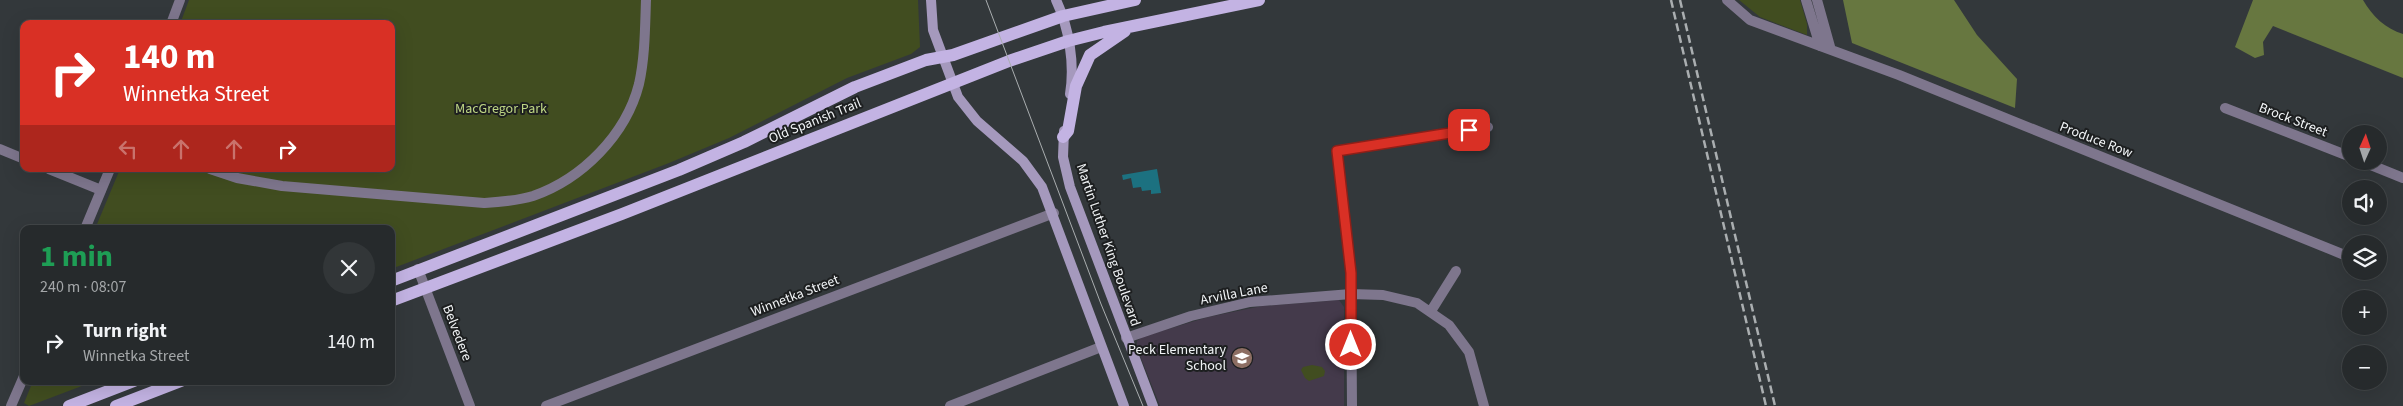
<!DOCTYPE html>
<html lang="en">
<head>
<meta charset="utf-8">
<style>
	:root { --surface:#262a2c; --page:#323638; --text:#f1f3f6; --muted:#a4a7a9; --line:#424648 }
	body { margin:0; font-family:"Source Sans 3",sans-serif; background:var(--page); color:var(--text); height:100vh; display:flex; flex-direction:column; font-size:19px; white-space:nowrap }
	* { box-sizing:border-box; margin:0 }
	p { font-size:16px; color:var(--muted) }
	.icon { flex:none; width:28px; height:28px; fill:none; stroke:currentColor; stroke-width:2; stroke-linecap:round; stroke-linejoin:round }
	.map { position:relative; flex:1; overflow:hidden }
	.side { position:absolute; left:20px; top:225px; width:375px; height:160px; display:flex; flex-direction:column; background:var(--surface); border-radius:10px; box-shadow:0 5px 20px #0002,0 0 0 1px var(--line) }
	.side>* { flex:none }
	.hud { position:absolute; left:20px; top:20px; width:375px; height:152px; border-radius:10px; box-shadow:0 5px 20px #0002,0 0 0 1px var(--line); background:#d93025; color:#fff; overflow:hidden }
	.needle { width:32px; rotate:3deg }
	.tools { position:absolute; left:2342px; top:125px; display:grid; gap:10px }
	.tools a { display:grid; place-items:center; width:45px; height:45px; border-radius:50%; background:var(--surface); box-shadow:0 5px 20px #0002,0 0 0 1px var(--line); font-size:25px }
	.pin { position:absolute; display:grid; place-items:center; width:42px; height:42px; color:#fff; margin:-21px; border-radius:10px; box-shadow:0 2px 8px #0006 }
	.me { position:absolute; width:55px; margin:-28px; rotate:0deg; stroke-linejoin:round; filter:drop-shadow(0 0 4px #0008) }
	.turn { display:flex; align-items:center; gap:18px; height:105px; padding:0 20px; font-size:22px }
	.turn .icon { width:65px; height:65px; stroke-width:2.5 }
	.turn b { display:block; font-size:35px; line-height:42px }
	.lanes { display:flex; align-items:center; height:48px; padding:0 20px; background:#0003; justify-content:center; gap:25px; direction:ltr }
	.lanes .off { opacity:.35 }
	.round { display:grid; place-items:center; flex:none; width:52px; height:52px; border-radius:26px; background:var(--page) }
	.overview { display:flex; align-items:center; justify-content:space-between; height:85px; padding:0 20px }
	h1 { font-size:30px; font-weight:700; line-height:38px; color:#1e9e55 }
	ul { padding:0; list-style:none }
	li { display:flex; align-items:center; gap:15px; height:65px; padding:0 20px }
	li div { flex:1 }
	li b { display:block; font-size:19px }
	li em { font-style:normal }
	.map>svg:first-child { display:block }
	.education { fill:#443a4b }
	.green { fill:#414d20 }
	.forest { fill:#677740 }
	.water { fill:#1c7180 }
	.lines { fill:none; stroke-linecap:round; stroke-linejoin:round }
	.minor { stroke:#7e768d; stroke-width:10 }
	.tertiary { stroke:#7e768d; stroke-width:10 }
	.secondary { stroke:#a599bd; stroke-width:10 }
	.primary { stroke:#c3b3e3; stroke-width:12 }
	.tram { stroke:#aaaeb0; stroke-width:1 }
	.rail { stroke:#aaaeb0; stroke-width:2.5; stroke-dasharray:8 4; stroke-linecap:butt }
	.route-casing { stroke:#8d1f18; stroke-width:12 }
	.route { stroke:#d93025; stroke-width:9 }
	.labels { text-anchor:middle; dominant-baseline:central; stroke-width:4; stroke-linejoin:round; paint-order:stroke }
	.park-label { font-size:14px; fill:#bed684; stroke:#1d1f20 }
	.street-label { font-size:14px; fill:#f1f4f6; stroke:#1d1f20 }
	.poi-label { font-size:14px; fill:#f1f4f6; stroke:#1d1f20; text-anchor:end }
</style>
</head>
<body>
<div class="map">
<svg width="2403" height="406" viewBox="0 0 2403 406">
	<rect width="100%" height="100%" fill="#33383b"/>
	<!-- education -->
	<path class="education" d="M1339,300L1344,307V406H1160L1137,348V341L1142,337L1208,317L1262,306Z"/>
	<!-- green -->
	<path class="green" d="M189,0H918L920,47L911,54L847,78L729,138L669,163L391,269V229H95L120,169H391V24H180Z
		M1739,0H1800L1807,24V35L1760,17Z
		M1312,365L1322,367L1325,371L1324,376L1309,381L1305,378L1301,370L1303,367Z
		M33,381H95L29,406L24,403Z"/>
	<!-- forest -->
	<path class="forest" d="M1843,0H1954L1977,35L2017,79L2015,108L1852,43Z
		M2253,0H2363C2372,16 2386,29 2403,34V78L2273,26L2263,42L2264,55L2255,58L2235,47Z"/>
	<!-- water -->
	<path class="water" d="M1157,169L1161,193L1151,194V190L1142,191L1141,187L1133,188L1131,178L1123,180L1122,175Z"/>
	<g class="lines">
		<!-- minor -->
		<path class="minor" d="M1727,0L1750,20L1899,75L2342,254H2351
			M1806,0L1820,46
			M1817,0L1831,50
			M2225,108L2351,157
			M0,149L24,159
			M2361,161L2403,178
			M49,169L101,190
			M210,169L237,178L282,186L484,203C500,202 517,201 533,196C582,179 626,135 639,84C645,57 645,28 646,0
			M418,269L470,406
			M1431,311L1456,271
			M1126,338L1191,316L1250,302L1351,294L1383,295L1417,303L1449,325L1469,352L1484,406
			M546,406L1054,213
			M950,406L1101,347
			M1352,406L1351,273L1337,151L1488,127"/>
		<!-- tertiary -->
		<path class="tertiary" d="M171,24L180,0
			M85,229L110,169
			M11,406L24,376"/>
		<!-- secondary -->
		<path class="secondary" d="M931,0L933,30L958,97L977,121L1023,161L1042,187L1124,406
			M1056,0C1069,27 1075,64 1070,94
			M1064,131L1063,157L1070,187L1153,406"/>
		<!-- primary -->
		<path class="primary" d="M1063,137L1068,131L1076,86L1090,55L1125,31
			M391,281L679,170L744,142L855,87L926,60L953,55L1063,16L1135,0
			M391,301L622,214L1009,61L1068,41L1104,32L1259,0
			M69,406L134,381
			M116,406L181,381"/>
		<!-- tram -->
		<path class="tram" d="M986,0L1101,304L1143,406"/>
		<!-- rail -->
		<path class="rail" d="M1671,0L1766,406
			M1680,0L1775,406"/>
	</g>
	<g class="lines">
		<!-- route casing -->
		<g class="route-casing">
			<path id="route" d="M1351,345V273L1337,151L1469,130"/>
		</g>
		<!-- route -->
		<use href="#route" class="route"/>
	</g>
	<!-- icons -->
	<defs>
		<g id="school-disc" transform="scale(1.125)"><circle r="9.5" fill="#8d6e63" stroke="#1d1f20"/><path d="M0-5L7-2L0 1L-7-2ZM-4 1L0 2.5L4 1V4Q0 6-4 4Z" fill="#fff"/></g>
	</defs>
	<g fill-rule="evenodd">
		<use href="#school-disc" x="1242" y="358"/>
	</g>
	<g class="labels">
		<!-- park labels -->
		<g class="park-label">
			<text x="501" y="109">MacGregor Park</text>
		</g>
		<!-- street labels -->
		<g class="street-label">
			<text transform="translate(2293 120) rotate(21)">Brock Street</text>
			<text transform="translate(815 121) rotate(-22)">Old Spanish Trail</text>
			<text transform="translate(2096 140) rotate(21)">Produce Row</text>
			<text transform="translate(1108 245) rotate(71)">Martin Luther King Boulevard</text>
			<text transform="translate(1234 294) rotate(-11)">Arvilla Lane</text>
			<text transform="translate(795 296) rotate(-21)">Winnetka Street</text>
			<text transform="translate(457 333) rotate(69)">Belvedere</text>
		</g>
		<!-- poi labels -->
		<g class="poi-label">
			<text x="1226" y="350">Peck Elementary<tspan x="1226" dy="16">School</tspan></text>
		</g>
	</g>
</svg>
<div class="tools">
<a><svg class="needle" viewBox="-14 -14 28 28"><path d="M0-13l5 13h-10z" fill="#e53935"/><path d="M0 13l5-13h-10z" fill="#a4a7a9"/></svg></a>
<a><svg class="icon" aria-label="sound" viewBox="0 0 24 24"><path d="M4 9h4l5-4v14l-5-4H4zM17 9q2 3 0 6"/></svg></a>
<a><svg class="icon" aria-label="layers" viewBox="0 0 24 24"><path d="M12 4l9 5-9 5-9-5zM3 14l9 5 9-5"/></svg></a>
<a>+</a>
<a>−</a>
</div>
<div class="pin" style="left:1469px;top:130px;background:#d93025"><svg class="icon" aria-label="arrive" viewBox="0 0 24 24"><path d="M6 21V4h12l-3 4 3 4H6"/></svg></div>
<svg class="me" style="left:1351px;top:345px" viewBox="-20 -20 40 40"><circle r="17" fill="#d93025" stroke="#fff" stroke-width="3"/><path d="M0-11L8 9 0 5-8 9z" fill="#fff"/></svg>
<div class="hud">
<div class="turn"><svg class="icon" aria-label="right" viewBox="0 0 24 24"><path d="M7 20v-9h11M14 6l5 5-5 5"/></svg><div><b>140 m</b>Winnetka Street</div></div>
<div class="lanes"><svg class="icon off" aria-label="left" viewBox="0 0 24 24"><path d="M17 20v-9H6M10 6l-5 5 5 5"/></svg><svg class="icon off" aria-label="ahead" viewBox="0 0 24 24"><path d="M12 20V5M6 11l6-6 6 6"/></svg><svg class="icon off" aria-label="ahead" viewBox="0 0 24 24"><path d="M12 20V5M6 11l6-6 6 6"/></svg><svg class="icon" aria-label="right" viewBox="0 0 24 24"><path d="M7 20v-9h11M14 6l5 5-5 5"/></svg></div>
</div>
<section class="side">
<div class="overview"><div><h1>1 min</h1><p>240 m · 08:07</p></div><a class="round"><svg class="icon" aria-label="close" viewBox="0 0 24 24"><path d="M6 6l12 12M18 6L6 18"/></svg></a></div>
<ul>
<li><svg class="icon" aria-label="right" viewBox="0 0 24 24"><path d="M7 20v-9h11M14 6l5 5-5 5"/></svg><div><b>Turn right</b><p>Winnetka Street</p></div><em>140 m</em></li>
</ul>
</section>
</div>
</body>
</html>
